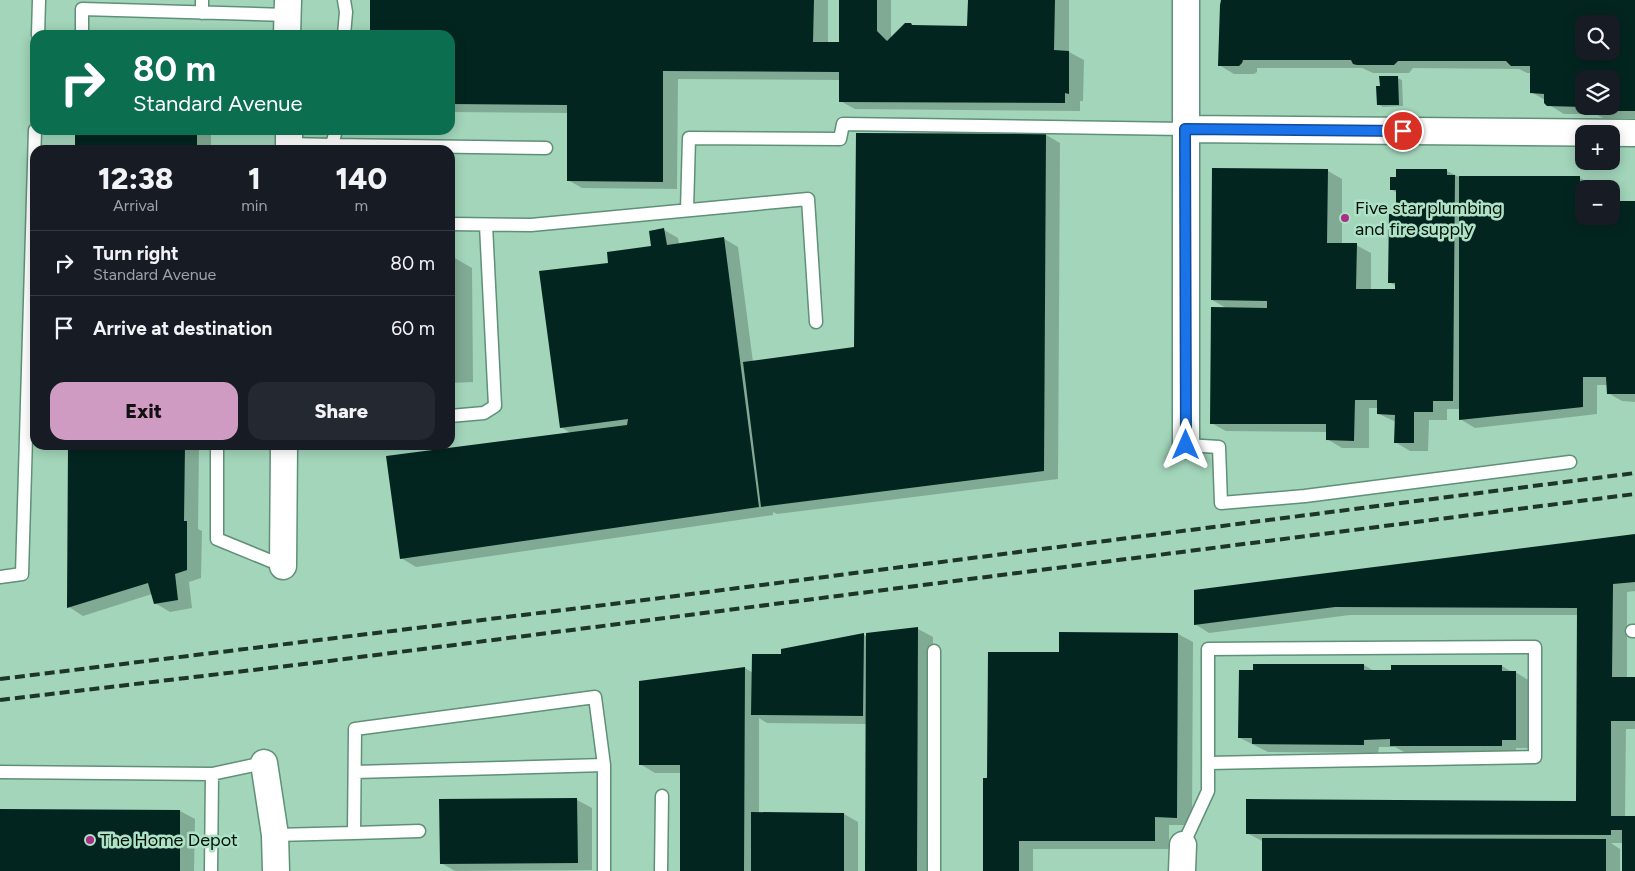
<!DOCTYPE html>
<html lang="en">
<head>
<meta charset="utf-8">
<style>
	:root { --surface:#171b24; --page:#242831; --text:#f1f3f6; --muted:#9ea1a6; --line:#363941; --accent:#d09bc3 }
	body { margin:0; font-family:Figtree,sans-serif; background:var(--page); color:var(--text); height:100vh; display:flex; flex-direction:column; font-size:19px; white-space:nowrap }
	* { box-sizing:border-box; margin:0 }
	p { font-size:16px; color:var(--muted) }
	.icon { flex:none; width:28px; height:28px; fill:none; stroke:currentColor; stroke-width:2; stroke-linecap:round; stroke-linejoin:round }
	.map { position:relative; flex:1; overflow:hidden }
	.drawer { position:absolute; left:30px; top:145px; width:425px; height:305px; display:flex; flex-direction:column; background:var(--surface); border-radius:15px; box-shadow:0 2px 12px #0003 }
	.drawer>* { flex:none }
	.top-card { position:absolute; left:30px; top:30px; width:425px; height:105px; border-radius:15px; box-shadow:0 2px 12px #0003; background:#0b6e4f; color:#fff; overflow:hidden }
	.fabs { position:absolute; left:1575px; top:15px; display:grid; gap:10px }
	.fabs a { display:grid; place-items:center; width:45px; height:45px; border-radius:10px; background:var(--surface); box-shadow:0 2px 12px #0003; font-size:25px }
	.pin { position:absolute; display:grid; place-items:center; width:42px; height:42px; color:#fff; margin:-21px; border:2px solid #fff; border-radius:50%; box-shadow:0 1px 5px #0007 }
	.me { position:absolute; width:55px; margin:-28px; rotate:0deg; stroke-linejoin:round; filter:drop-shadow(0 0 4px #0008) }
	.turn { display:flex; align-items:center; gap:18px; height:105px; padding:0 20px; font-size:22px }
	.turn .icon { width:65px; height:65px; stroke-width:2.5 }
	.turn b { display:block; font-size:35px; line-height:42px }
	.eta { display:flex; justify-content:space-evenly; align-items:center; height:85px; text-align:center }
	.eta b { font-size:30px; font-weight:800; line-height:35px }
	.cta { display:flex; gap:10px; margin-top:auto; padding:10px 20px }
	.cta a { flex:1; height:58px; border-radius:15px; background:var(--accent); color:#111; font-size:20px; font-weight:800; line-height:58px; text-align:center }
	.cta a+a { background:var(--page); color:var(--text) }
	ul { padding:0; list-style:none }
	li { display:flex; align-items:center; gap:15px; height:65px; padding:0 20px; border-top:1px solid var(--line) }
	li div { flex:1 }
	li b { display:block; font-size:19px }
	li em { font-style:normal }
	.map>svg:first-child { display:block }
	.shadow { fill:#0003; fill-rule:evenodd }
	.building { fill:#032520; fill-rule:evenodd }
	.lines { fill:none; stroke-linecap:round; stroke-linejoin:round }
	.service-casing { stroke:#5f9078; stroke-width:15 }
	.minor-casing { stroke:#5f9078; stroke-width:29 }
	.service { stroke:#fff; stroke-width:12 }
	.minor { stroke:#fff; stroke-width:26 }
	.rail { stroke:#1f3529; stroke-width:4; stroke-dasharray:10 5; stroke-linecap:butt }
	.route-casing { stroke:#114b97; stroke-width:12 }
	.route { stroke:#1a73e8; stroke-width:9 }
	.poi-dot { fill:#a82f85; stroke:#aee2c7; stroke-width:2 }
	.labels { text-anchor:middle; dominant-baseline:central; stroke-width:5; stroke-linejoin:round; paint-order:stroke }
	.poi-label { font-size:18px; fill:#000f07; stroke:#aee2c7; text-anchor:start }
</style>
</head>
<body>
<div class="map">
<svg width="1635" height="871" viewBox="0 0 1635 871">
	<rect width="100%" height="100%" fill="#a2d5ba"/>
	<!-- shadow -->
	<path class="shadow" d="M372,0H828V43H840L841,0H891V39L914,26L969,27V0H1069V52L1084,60L1083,101H1080V111L855,109L840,101V80L678,79L677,189L582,188L568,180L569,113L450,112V35H371Z
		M1223,0H1635V118H1603L1596,114H1564L1549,105L1545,100L1531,92V73H1527L1519,69L1413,68L1409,73H1373L1362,68H1257V72L1254,74H1234L1219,65ZM1584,24H1611V51H1584ZM1584,79H1611V106H1584Z
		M1397,78L1402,80L1403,106L1383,107L1378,104L1381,87Z
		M76,130H211V150H76Z
		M1046,135L1060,143L1058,479L777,514L773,512V515L416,567L401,558L572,434L561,427L609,264L653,247L664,230L678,238L679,244L723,238L738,247L753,362L856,348Z
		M1328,171L1342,179V244L1356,245L1371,253V290L1396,291V286L1389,282L1397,215V193L1391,189L1447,171L1461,178H1580L1595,186V189H1584V216H1611L1635,202V402L1622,401L1608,393V385H1597V414L1475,428L1460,419V409H1447V420H1429L1428,451H1410L1395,442L1396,422L1379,414V408H1369V448H1342L1327,439V432L1226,431L1211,423L1228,309L1212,300Z
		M450,257H453L472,268L473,382L450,383Z
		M69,445H199L198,529L202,531L201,578L189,582L192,608L170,612L155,603L152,594L83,616L69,607Z
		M1635,535V591L1627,592V678H1635V729H1626L1625,817L1635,871H1623V843H1611L1620,849V871H1263L1262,841L1247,833L1577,802L1578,615H1350L1209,633L1195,624Z
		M918,629L933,637L931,871H866L867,724L767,723L759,718V814H844L858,822V871H681L682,773H655L640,764L745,668L753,673L782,656L864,635L867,637V635Z
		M1060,633L1178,634L1193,642L1192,825H1169V849H1033V871H984L988,779L1060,653Z
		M1364,665L1374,671L1502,666L1512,672H1515L1530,681V748H1516V754L1406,753L1395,747H1379L1378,753L1268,752L1240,738Z
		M577,800L592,808V870L455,871L441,863V801Z
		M0,810L180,811L195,819L194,871H0Z"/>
	<!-- building -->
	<path class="building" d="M370,0H814L813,42H839V0H877V31L887,41L905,23H911L912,25L967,26L968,0H1055L1054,50L1069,51V94L1065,93V103L839,102V72L663,71V182L567,181V105L450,104V35H370Z
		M1221,0H1635V111H1587V106H1611V79H1584V107L1547,106L1544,103V94L1530,93V66H1511L1506,61H1398L1394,65H1357L1353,64L1351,60H1243L1242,63L1239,66H1218L1220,5ZM1584,24H1611V51H1584Z
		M1379,76H1398L1399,105H1377L1376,86H1380Z
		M75,130H197V150H75Z
		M856,133L1046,134L1044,471L761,507L743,362L854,347Z
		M1212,168L1328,169L1327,243H1357L1356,289H1395V283H1388L1389,214H1396V190H1390V177H1396V169H1447V175H1455L1453,401H1433V412H1414V443H1394L1395,415L1377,414V400H1355L1354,441L1326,440V424H1210L1211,307L1267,308V301L1211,300Z
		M1459,176H1580V201H1584V216H1611V201H1635V394H1607L1606,377H1583V407L1459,420Z
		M664,228L667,245L724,237L759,507L400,559L386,456L627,425L628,419L560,428L539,271L608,263L607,252L651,246L649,231Z
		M450,256H453L454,372H450Z
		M68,445H185L184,521H187V570L175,574L178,600L154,604L148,583L67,608Z
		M1635,534V582L1613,584L1612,677H1635V721H1611V816H1635V871H1622V830H1611V835L1246,834V799L1576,801L1577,608L1335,607L1194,625V590Z
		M918,627L917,871H865L866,633Z
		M1059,632L1178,633L1177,818L1155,817V841H1019V871H983V778H987L988,652H1059Z
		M864,633L863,716L751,715L752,654H781V649Z
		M1253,664H1364V670H1391V665H1502V671H1516V740H1502V746H1390V739L1364,740V745L1252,744V738H1238L1239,670H1253Z
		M745,667L744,871H680V765H639V681Z
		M577,798L578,863L440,864L439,799Z
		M0,809L180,810V871H0Z
		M751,812L844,813V871H751Z
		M1262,838L1606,839V871H1262Z"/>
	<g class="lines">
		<!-- service casing -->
		<g class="service-casing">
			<path id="service" d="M202,13V0
				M38,35L39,0
				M82,35V9L287,15
				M344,35L346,12L344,0
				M289,144L332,145L336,130
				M332,145L546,148
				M687,210L689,138L840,139L843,124L1185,129
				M450,224L531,225L808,199L816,322
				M450,416L484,413L495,406L486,225
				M217,445V539L283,566
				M1186,445L1219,447L1221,503L1305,496L1570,462
				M0,577L22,574L35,130
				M1632,631H1635
				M0,772L212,774L264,763
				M355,772L604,765
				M419,831L354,833L355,729L595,697L604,765V871
				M275,835L354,833
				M1183,845L1208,791V649L1535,647V757L1208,763
				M211,871L212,774
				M661,871L662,796
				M934,871V651"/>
		</g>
		<!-- minor casing -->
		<g class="minor-casing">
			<path id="minor" d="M1186,0V445
				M287,35L288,0
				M1185,129L1635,133
				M289,130V150
				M283,566L284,445
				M264,763L275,835L276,871
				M1182,871L1183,845"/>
		</g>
		<!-- service -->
		<use href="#service" class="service"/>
		<!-- minor -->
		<use href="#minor" class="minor"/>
		<!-- rail -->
		<path class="rail" d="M0,679L629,602L1635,473
			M0,700L321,662L1635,494"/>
	</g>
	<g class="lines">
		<!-- route casing -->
		<g class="route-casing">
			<path id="route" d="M1186,445L1185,129L1403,131"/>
		</g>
		<!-- route -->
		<use href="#route" class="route"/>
	</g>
	<!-- markers -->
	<g class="poi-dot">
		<circle cx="1345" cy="218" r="5"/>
		<circle cx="90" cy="840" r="5"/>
	</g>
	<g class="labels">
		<!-- poi labels -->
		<g class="poi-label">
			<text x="1355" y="208">Five star plumbing<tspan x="1355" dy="21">and fire supply</tspan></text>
			<text x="100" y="840">The Home Depot</text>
		</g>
	</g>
</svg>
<div class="fabs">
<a><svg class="icon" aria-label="search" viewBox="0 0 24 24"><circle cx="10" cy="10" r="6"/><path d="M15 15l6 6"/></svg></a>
<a><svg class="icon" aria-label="layers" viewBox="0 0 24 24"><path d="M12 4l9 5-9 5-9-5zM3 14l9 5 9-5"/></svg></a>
<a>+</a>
<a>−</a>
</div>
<div class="pin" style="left:1403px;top:131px;background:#d93025"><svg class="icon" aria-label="arrive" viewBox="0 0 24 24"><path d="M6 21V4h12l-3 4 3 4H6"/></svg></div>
<svg class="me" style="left:1186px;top:445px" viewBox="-20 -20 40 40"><path d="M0-17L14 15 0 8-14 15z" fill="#1a73e8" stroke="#fff" stroke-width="4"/></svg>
<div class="top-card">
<div class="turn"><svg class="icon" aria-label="right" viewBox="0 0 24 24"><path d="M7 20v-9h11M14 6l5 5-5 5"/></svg><div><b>80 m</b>Standard Avenue</div></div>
</div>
<section class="drawer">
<div class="eta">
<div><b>12:38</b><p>Arrival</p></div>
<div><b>1</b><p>min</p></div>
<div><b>140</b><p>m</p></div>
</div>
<ul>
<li><svg class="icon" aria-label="right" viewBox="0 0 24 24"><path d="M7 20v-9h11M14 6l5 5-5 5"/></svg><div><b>Turn right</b><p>Standard Avenue</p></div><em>80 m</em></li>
<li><svg class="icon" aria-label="arrive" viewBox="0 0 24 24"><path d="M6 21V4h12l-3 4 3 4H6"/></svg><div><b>Arrive at destination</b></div><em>60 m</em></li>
</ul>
<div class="cta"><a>Exit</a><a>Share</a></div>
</section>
</div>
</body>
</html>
